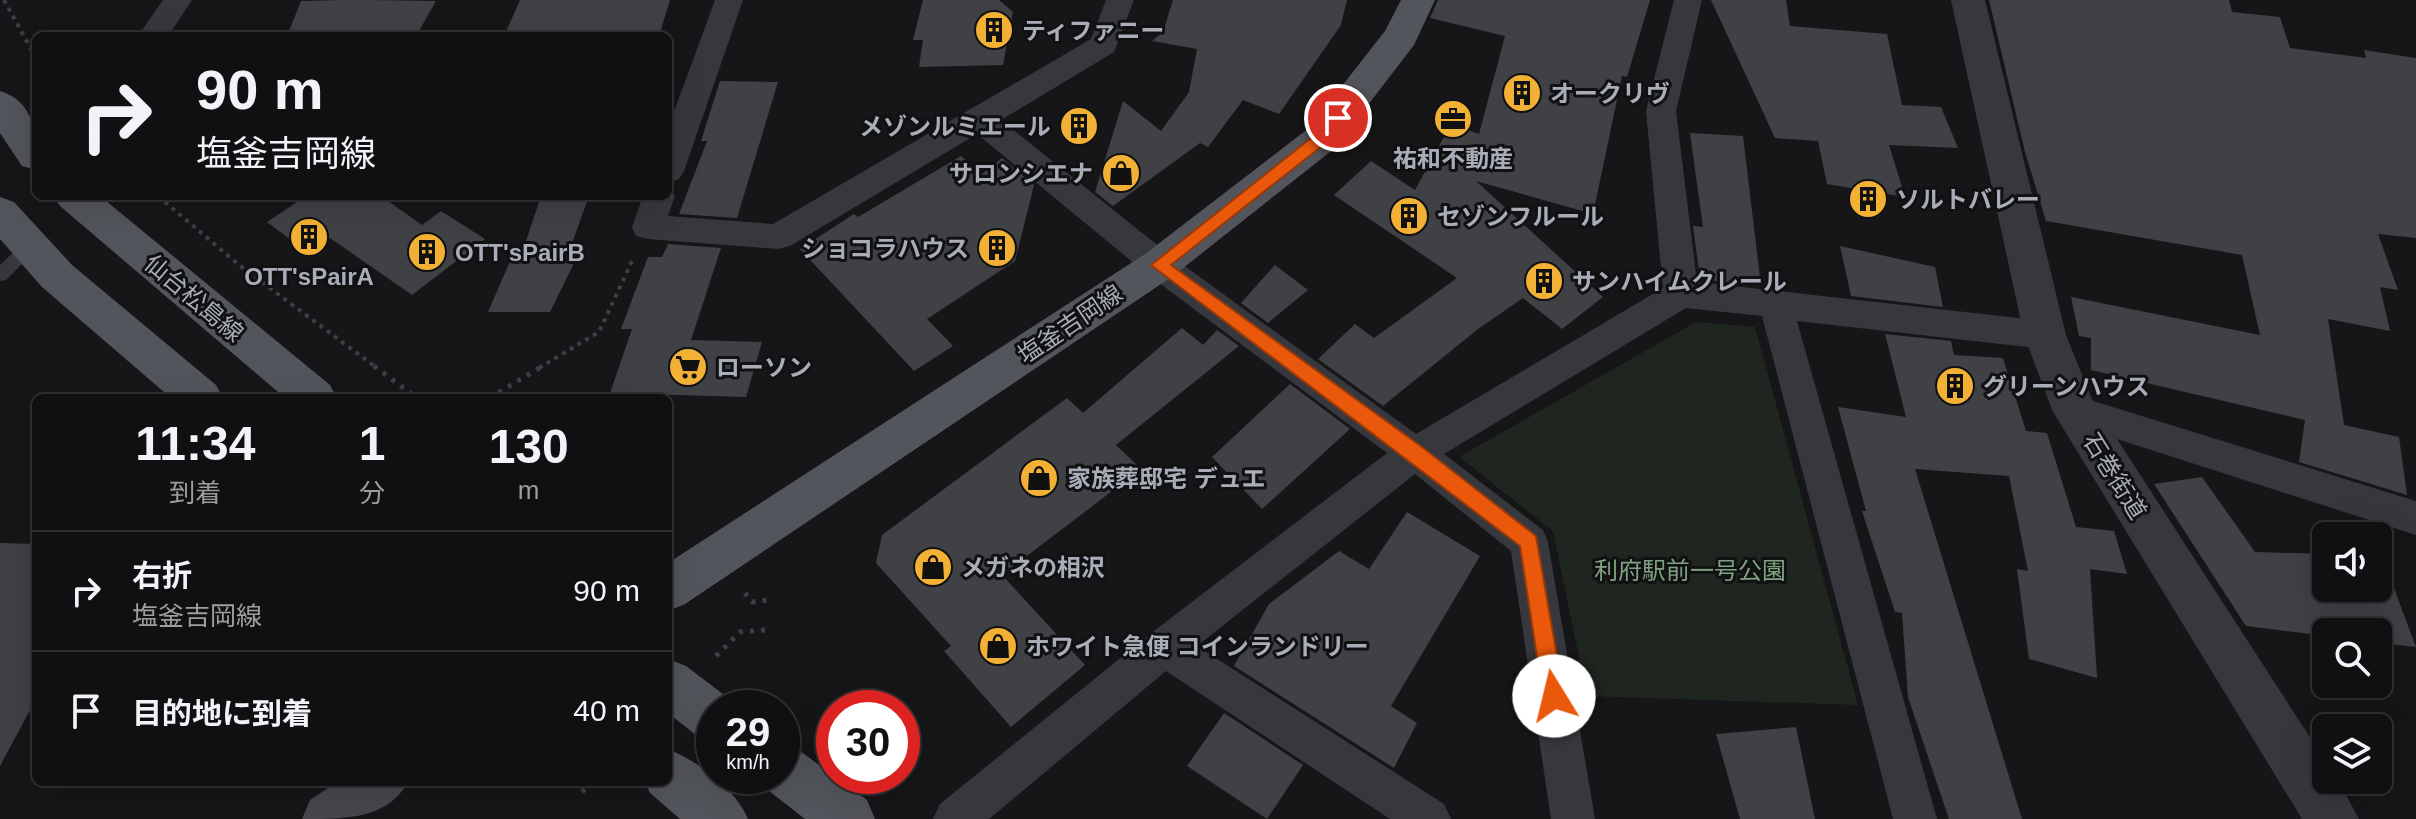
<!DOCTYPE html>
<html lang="ja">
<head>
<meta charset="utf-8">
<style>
	:root { --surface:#101012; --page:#1e1e20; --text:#f1f3f6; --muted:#9c9d9f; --line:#303032 }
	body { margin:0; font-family:Helvetica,"Noto Sans JP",sans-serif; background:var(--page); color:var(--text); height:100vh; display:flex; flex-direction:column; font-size:30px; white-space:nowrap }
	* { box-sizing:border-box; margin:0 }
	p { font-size:26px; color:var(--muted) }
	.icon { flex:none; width:44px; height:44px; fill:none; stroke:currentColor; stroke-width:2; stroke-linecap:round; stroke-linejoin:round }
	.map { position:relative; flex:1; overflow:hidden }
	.details { position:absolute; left:32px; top:394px; width:640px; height:392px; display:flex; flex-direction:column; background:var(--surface); border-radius:12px; box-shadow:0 8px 32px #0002,0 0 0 2px var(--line) }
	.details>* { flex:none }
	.guide { position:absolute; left:32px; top:32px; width:640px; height:168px; border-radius:12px; box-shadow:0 8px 32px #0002,0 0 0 2px var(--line); background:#101012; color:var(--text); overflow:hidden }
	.buttons { position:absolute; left:2312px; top:522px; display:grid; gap:16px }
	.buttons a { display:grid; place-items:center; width:80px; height:80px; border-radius:12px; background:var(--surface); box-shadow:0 8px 32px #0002,0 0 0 2px var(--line); font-size:40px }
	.speed { position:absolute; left:696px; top:690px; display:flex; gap:16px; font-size:40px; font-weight:700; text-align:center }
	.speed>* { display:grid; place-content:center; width:104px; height:104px; border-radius:50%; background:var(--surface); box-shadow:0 8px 32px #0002,0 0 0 2px var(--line); line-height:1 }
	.speed small { font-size:20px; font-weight:400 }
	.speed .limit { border:12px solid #d22; background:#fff; color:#111 }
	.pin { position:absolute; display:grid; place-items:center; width:68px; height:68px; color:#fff; margin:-34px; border:4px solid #fff; border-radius:50%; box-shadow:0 2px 8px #0007 }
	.me { position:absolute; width:88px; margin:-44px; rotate:351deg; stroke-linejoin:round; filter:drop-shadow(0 0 6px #0008) }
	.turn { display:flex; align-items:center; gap:28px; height:168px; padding:0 32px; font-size:36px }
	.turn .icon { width:104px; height:104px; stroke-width:2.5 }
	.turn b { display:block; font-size:56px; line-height:68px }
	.eta { display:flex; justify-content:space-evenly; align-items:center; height:136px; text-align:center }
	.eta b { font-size:48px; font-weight:600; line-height:56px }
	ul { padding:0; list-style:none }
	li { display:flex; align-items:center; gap:24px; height:120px; padding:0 32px; border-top:2px solid var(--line) }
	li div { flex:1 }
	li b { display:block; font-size:30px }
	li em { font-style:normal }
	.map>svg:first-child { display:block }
	.green { fill:#1e261f }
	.building { fill:#404145 }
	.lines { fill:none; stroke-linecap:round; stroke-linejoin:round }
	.path-far1 { stroke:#3d3f44; stroke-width:4; stroke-dasharray:4 5; stroke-linecap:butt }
	.path { stroke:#3d3f44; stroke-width:5; stroke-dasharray:4 7; stroke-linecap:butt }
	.service { fill:#37383d; fill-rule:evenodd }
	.minor { fill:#37383d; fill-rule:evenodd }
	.tertiary { fill:#37383d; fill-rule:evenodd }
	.secondary { fill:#45474d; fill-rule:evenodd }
	.primary { fill:#53555c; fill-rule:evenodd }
	.route { fill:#ea580c; stroke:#983908; stroke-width:2 }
	.labels { text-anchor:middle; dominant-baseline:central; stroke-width:6; stroke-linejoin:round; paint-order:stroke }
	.poi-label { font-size:24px; font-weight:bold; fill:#a8adb8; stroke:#111113; text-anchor:start }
	.street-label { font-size:24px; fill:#a8adb8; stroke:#111113 }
	.park-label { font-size:24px; fill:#7fa381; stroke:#111113 }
</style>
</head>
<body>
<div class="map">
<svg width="2416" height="819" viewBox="0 0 2416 819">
	<rect width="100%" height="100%" fill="#161618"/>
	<!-- green -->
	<path class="green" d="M1696,322L1755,327L1858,705L1587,696L1553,531L1459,457Z"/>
	<!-- building -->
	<path class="building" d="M344,0H370L436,1L416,36H287L301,1Z
		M520,0H670L659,36H504Z
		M923,0H999L1013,12L1003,65L919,67L923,40H913Z
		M1173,0H1347L1341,25L1279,114L1243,100L1208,147L1200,143L1113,206L1095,192L1123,101L1161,131L1189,92L1197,49L1152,41L1163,32Z
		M1438,0H1650L1627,77L1622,76L1593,214L1476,181L1603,297L1562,329L1523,298L1478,329L1383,406L1318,359L1355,324L1374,338L1457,278L1334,195L1371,161L1415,190L1451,124L1479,134L1505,36L1430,18Z
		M1711,0H1786L1790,26L1887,34L1902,105L1941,107L1958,148L1889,145L1905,197L1827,184L1818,141L1775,138Z
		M1989,0H2229L2232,12L2280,17L2290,48L2366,58L2364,50L2416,58V238L2378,234L2398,290L2380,287L2390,331L2328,319L2344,425L2399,437L2407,495L2299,462L2305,420L2091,370V338L2079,336L2071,297L2260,335L2242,255L2046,221L2025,152Z
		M720,81L778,82L737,218L679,214L707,141H701Z
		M1690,133L1743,136L1761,286L1700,279L1693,226L1703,227Z
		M961,156L981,175L1002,158L1034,185L1015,261L927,319L953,346L914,371L800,249L854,214L858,217Z
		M306,196H381L422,225L441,211L485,239L412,295L330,238L308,253L267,222Z
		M541,196H589L570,249H581L550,312H488L512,257L519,262Z
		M668,244L721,248L691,340L762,342L746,397L610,393L632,329H621L648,257H662Z
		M1840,246L1935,267L1943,307L1851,296Z
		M1275,265L1308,290L1268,323L1241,303Z
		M1182,328L1203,345L1217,330L1239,346L1116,445L1141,469L1002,575L1085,665L1011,727L944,651L951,646L876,563L882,535L1067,398L1083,413Z
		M1885,334L1951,341L1954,355L2003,358L2026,431L2047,433L2076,527L2114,531L2127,574L2090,569L2097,678L2029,659L2017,569L2028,571L2009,476L1915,469L2022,819H1949L1908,697L1902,613L1895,612L1862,511H1866L1838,407L1906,417Z
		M1290,384L1350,429L1262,509L1212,457Z
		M2202,477L2255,552L2326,554V588H2378V555L2382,556L2416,647L2378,643V632H2326V636L2246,626L2154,484Z
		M1407,512L1480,556L1391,706L1417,723L1394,768L1234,666L1269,604L1339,551L1369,569Z
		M0,543L36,544V699L0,766Z
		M1224,713L1303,765L1267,819L1187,766Z
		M1796,727L1815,819H1740L1716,734Z"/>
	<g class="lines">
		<!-- path-far1 -->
		<path class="path-far1" d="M4,0L36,58
			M158,196L239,265L377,368
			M539,368L599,332L632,261"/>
		<!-- path -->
		<path class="path" d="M374,366L417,398
			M489,398L543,366
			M745,593L752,602L769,600
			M716,656L740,632L765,630
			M464,782L468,791
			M582,792L592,782"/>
		<!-- service -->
		<path class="service" d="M30,240L36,242L38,246L36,250L6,280L0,281V265L24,242Z"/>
		<!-- minor -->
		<path class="minor" d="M163,0H192L168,36H138Z
			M715,0H743L684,171L679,179L668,183V128Z
			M1106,0H1134L1114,52L1001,120L1171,256L1416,434L1663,288L1646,111L1674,0H1702L1676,111L1697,282L2045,321L2057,325L2062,335L2057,345L2045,349L1797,321L1937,819H1893L1762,316L1686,308L1444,454L1543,530L1548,542L1595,819H1551L1511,551L1415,474L1197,646L1444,804L1451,819H1390L1166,671L989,819H933L940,804L1150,634L1387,453L1147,274L977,134L790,246L778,249L648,239L636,236L632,227L643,196H668V187L675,196L668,216L773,224L1091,39Z
			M2074,395L2416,501V535L2061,421L2056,410L2061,399Z"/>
		<!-- tertiary -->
		<path class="tertiary" d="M1951,0H1985L2066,335L2093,402L2326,762V780H2338L2359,819H2302L2052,410L2024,335Z"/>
		<!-- secondary -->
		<path class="secondary" d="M337,782H408C387,819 347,819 302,819L310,800Z"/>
		<!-- primary -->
		<path class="primary" d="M1401,0H1435L1414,45L1335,148L1173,276L685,604L668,611V563L1145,254L1309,128L1385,31Z
			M0,91C37,102 36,138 36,170L22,166L0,133Z
			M54,196H100L330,385L337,398H285L60,206Z
			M0,197L14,202L72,265L216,385L223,398H171L42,287L0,239Z
			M668,659L686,666L732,701L735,708H714V742L696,735L668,713Z
			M782,744L800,751L867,800L875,819H805L764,787L759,776H782Z
			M668,749C699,762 735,788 748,819H680L650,793L645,782H668Z"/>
	</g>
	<!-- route -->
	<path class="route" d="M1338,113L1345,118L1327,142L1171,265L1422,447L1536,536L1564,696L1561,703L1554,706L1546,703L1543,696L1520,546L1151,265L1316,134L1332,114Z"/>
	<!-- icons -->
	<defs>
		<g id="building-disc" transform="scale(2)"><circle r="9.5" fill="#f2b134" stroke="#111113"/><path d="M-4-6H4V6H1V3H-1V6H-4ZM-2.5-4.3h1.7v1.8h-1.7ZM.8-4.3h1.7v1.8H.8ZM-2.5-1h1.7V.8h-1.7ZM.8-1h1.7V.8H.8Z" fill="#111"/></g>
		<g id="office-disc" transform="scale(2)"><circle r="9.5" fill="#f2b134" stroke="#111113"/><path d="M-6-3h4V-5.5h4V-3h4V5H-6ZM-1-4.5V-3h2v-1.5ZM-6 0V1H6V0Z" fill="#111"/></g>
		<g id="shop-disc" transform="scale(2)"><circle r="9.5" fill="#f2b134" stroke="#111113"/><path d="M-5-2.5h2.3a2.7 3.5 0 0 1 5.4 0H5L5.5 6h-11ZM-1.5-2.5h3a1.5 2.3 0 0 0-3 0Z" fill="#111"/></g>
		<g id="supermarket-disc" transform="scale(2)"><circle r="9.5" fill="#f2b134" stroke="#111113"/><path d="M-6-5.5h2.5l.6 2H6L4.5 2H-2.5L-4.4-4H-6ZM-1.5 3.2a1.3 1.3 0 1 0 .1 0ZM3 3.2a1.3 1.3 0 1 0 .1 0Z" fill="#111"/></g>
	</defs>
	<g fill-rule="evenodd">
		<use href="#building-disc" x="994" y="30"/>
		<use href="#building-disc" x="1522" y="93"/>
		<use href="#office-disc" x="1453" y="119"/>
		<use href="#building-disc" x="1079" y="126"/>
		<use href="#shop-disc" x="1121" y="173"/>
		<use href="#building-disc" x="1868" y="199"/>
		<use href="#building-disc" x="1409" y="216"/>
		<use href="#building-disc" x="309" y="237"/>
		<use href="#building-disc" x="997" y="248"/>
		<use href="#building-disc" x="427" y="252"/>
		<use href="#building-disc" x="1544" y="281"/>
		<use href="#supermarket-disc" x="688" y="367"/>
		<use href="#building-disc" x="1955" y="386"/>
		<use href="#shop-disc" x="1039" y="478"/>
		<use href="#shop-disc" x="933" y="567"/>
		<use href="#shop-disc" x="998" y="646"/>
	</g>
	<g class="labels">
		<!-- poi labels -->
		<g class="poi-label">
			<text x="1022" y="30">ティファニー</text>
			<text x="1550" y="93">オークリヴ</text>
			<text x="1051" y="126" text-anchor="end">メゾンルミエール</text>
			<text x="1453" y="158" text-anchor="middle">祐和不動産</text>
			<text x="1093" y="173" text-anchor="end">サロンシエナ</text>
			<text x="1896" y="199">ソルトバレー</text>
			<text x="1437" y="216">セゾンフルール</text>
			<text x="969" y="248" text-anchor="end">ショコラハウス</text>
			<text x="455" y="252">OTT'sPairB</text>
			<text x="309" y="276" text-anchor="middle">OTT'sPairA</text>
			<text x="1572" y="281">サンハイムクレール</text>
			<text x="716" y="367">ローソン</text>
			<text x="1983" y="386">グリーンハウス</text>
			<text x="1067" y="478">家族葬邸宅 デュエ</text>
			<text x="961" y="567">メガネの相沢</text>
			<text x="1026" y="646">ホワイト急便 コインランドリー</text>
		</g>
		<!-- street labels -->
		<g class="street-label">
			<text transform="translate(194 298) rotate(40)">仙台松島線</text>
			<text transform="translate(1070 324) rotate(-34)">塩釜吉岡線</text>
			<text transform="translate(2115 476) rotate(58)">石巻街道</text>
		</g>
		<!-- park labels -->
		<g class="park-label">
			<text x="1690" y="570">利府駅前一号公園</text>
		</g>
	</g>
</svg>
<div class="buttons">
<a><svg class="icon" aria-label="sound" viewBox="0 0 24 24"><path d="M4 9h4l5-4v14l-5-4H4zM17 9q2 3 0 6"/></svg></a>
<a><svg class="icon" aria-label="search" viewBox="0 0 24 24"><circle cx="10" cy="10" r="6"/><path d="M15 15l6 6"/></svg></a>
<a><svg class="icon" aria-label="layers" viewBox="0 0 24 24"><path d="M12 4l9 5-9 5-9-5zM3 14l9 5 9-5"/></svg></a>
</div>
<div class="speed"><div>29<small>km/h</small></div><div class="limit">30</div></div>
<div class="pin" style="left:1338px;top:118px;background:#d93025"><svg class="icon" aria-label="arrive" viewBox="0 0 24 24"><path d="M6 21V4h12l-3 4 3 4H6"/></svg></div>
<svg class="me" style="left:1554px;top:696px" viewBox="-20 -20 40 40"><circle r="19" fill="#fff"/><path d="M0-13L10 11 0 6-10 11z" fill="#ea580c"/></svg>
<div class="guide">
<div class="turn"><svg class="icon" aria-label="right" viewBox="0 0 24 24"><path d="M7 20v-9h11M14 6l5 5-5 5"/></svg><div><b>90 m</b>塩釜吉岡線</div></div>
</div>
<section class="details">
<div class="eta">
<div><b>11:34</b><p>到着</p></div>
<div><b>1</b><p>分</p></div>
<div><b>130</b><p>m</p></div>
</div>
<ul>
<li><svg class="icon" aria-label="right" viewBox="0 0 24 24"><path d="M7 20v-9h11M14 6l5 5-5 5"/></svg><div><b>右折</b><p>塩釜吉岡線</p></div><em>90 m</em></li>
<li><svg class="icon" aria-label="arrive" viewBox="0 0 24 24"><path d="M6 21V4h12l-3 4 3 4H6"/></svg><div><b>目的地に到着</b></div><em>40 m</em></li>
</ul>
</section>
</div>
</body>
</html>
